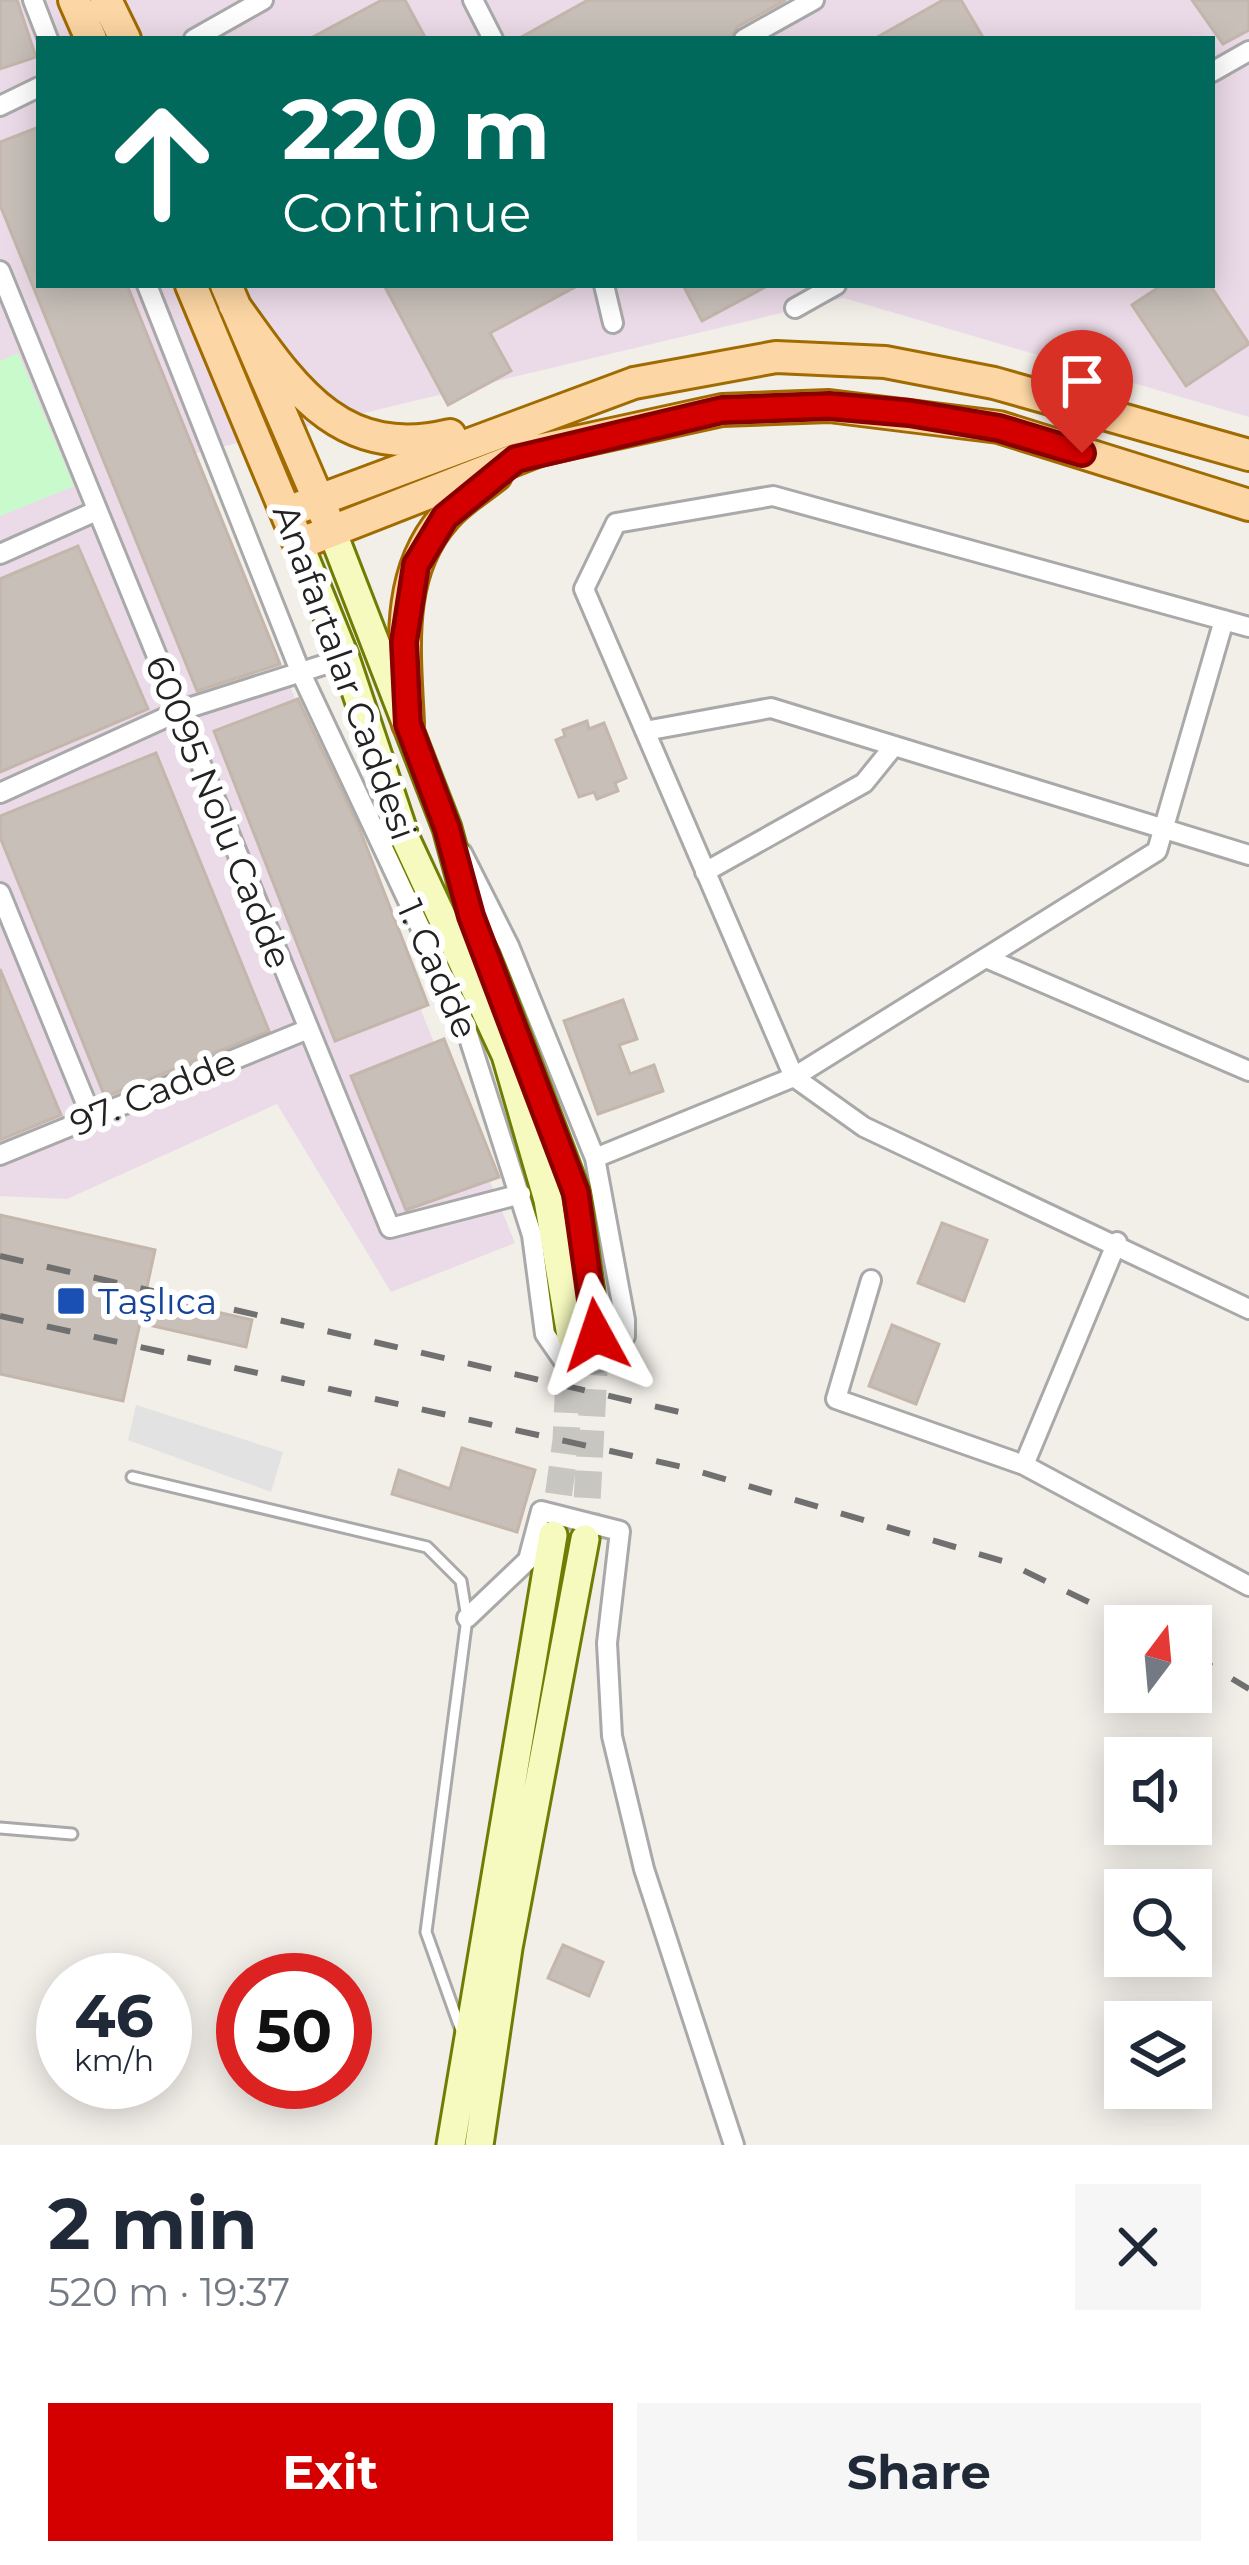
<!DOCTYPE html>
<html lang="en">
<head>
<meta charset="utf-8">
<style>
	:root { --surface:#fff; --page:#f6f6f7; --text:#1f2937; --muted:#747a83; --accent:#d40000 }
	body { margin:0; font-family:Montserrat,sans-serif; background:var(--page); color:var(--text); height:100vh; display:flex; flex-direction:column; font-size:45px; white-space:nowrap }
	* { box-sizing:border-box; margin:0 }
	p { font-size:39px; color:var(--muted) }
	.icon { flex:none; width:66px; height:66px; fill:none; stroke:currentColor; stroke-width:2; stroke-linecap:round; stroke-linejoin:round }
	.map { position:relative; height:2145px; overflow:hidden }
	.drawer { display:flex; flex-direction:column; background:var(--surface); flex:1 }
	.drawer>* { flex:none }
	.hud { position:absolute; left:36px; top:36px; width:1179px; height:252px; border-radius:0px; box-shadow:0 6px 30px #0003; background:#00695c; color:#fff; overflow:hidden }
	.needle { width:78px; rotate:16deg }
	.fabs { position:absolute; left:1104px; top:1605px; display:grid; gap:24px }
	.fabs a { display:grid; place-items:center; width:108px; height:108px; border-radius:0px; background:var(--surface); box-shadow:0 6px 30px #0003; font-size:60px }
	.speed { position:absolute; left:36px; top:1953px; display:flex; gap:24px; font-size:60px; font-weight:700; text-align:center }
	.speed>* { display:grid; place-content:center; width:156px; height:156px; border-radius:50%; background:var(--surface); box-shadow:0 6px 30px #0003; line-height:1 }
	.speed small { font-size:30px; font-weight:400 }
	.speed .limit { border:18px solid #d22; background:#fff; color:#111 }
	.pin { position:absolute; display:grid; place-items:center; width:102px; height:102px; color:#fff; margin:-123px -51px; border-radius:50% 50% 50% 0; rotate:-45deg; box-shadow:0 0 12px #0007 }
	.pin .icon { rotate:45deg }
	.me { position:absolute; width:132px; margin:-66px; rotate:355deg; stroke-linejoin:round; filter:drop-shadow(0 0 9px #0008) }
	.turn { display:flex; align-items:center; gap:42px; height:252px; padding:0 48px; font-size:54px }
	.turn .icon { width:156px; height:156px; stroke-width:2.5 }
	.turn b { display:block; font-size:84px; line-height:102px }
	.round { display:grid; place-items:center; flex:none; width:126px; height:126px; border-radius:0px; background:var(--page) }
	.headline { display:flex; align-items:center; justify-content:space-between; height:204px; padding:0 48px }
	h1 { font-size:72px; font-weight:700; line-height:90px }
	.action { display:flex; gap:24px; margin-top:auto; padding:24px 48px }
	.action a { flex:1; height:138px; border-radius:0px; background:var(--accent); color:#fff; font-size:48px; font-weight:700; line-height:138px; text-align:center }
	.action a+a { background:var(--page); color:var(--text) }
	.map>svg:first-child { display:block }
	.industrial { fill:#ebdbe8; fill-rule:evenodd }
	.park { fill:#c8facc }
	.parking { fill:#e2e2e2 }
	.building { fill:#c7bfb8; stroke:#c4b6ab; stroke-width:3 }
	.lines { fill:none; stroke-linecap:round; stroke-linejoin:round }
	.secondary-tunnel { stroke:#c8c6c1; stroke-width:27; stroke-dasharray:27 14; stroke-linecap:butt }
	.service-casing { stroke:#a9a9a9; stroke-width:15 }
	.minor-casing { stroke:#a9a9a9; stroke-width:24 }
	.secondary-casing { stroke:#707d05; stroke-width:33 }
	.primary-casing { stroke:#a06b00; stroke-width:36 }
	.service { stroke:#fff; stroke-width:9 }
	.minor { stroke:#fff; stroke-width:18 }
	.secondary { stroke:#f7fabf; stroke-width:27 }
	.primary { stroke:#fcd6a4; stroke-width:30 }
	.rail { stroke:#707070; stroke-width:6; stroke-dasharray:24 24; stroke-linecap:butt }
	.route-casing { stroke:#8a0000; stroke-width:30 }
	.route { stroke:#d40000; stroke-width:21 }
	.transit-dot { fill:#1a4fb4; stroke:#fff; stroke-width:4.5 }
	.labels { text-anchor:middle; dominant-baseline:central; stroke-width:12; stroke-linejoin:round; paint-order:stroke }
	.street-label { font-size:36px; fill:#222; stroke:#fff }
	.transit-label { font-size:36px; fill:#164399; stroke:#fff; text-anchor:start }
</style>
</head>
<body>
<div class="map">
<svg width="1249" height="2145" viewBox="0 0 1249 2145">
	<rect width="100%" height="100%" fill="#f2efe9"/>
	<!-- industrial -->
	<path class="industrial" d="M0,0H1249V417L844,298L196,453L515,1243L391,1292L277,1104L67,1199L0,1196ZM39,39H1212V285H39Z"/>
	<!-- park -->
	<path class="park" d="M18,353L74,486L0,516V361Z"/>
	<!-- parking -->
	<path class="parking" d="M136,1405L283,1452L271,1492L128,1440Z"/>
	<!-- building -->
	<path class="building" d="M0,0H17L36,57L0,69Z
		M382,0H405L426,39H309Z
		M588,0H786L737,27L731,39H518Z
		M943,0H961L984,39H874Z
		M1192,0H1249V30L1223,44Z
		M39,127V285H127L280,664L197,691L0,205V142Z
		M384,285H579L490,333L511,371L448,405Z
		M683,285H769L702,321Z
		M1162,285H1210L1249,344L1186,386L1132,305Z
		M78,546L148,709L0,772V579Z
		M298,699L358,825L428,1005L335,1041L214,731Z
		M587,721L589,729L604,723L626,778L615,783L618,791L597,799L594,792L579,797L556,740L565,736L563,730Z
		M156,753L269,1031L105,1097L0,837V816Z
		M0,969L61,1115L0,1140Z
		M623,1000L637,1039L619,1045L630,1074L654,1065L663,1091L598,1114L564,1021Z
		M444,1039L499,1177L406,1210L351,1076Z
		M0,1215L155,1250L145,1296L252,1320L246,1347L140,1323L123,1401L0,1374Z
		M942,1223L987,1240L964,1301L918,1283Z
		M892,1325L939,1344L916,1404L869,1386Z
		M462,1448L535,1470L517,1532L392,1494L399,1470L450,1489Z
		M563,1945L603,1962L589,1996L548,1978Z"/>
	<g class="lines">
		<!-- secondary-tunnel -->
		<path class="secondary-tunnel" d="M553,1535L566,1440L571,1336
			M585,1539L596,1335"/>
		<!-- service casing -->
		<g class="service-casing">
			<path id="service" d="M132,1477L427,1547L461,1581L467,1618L426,1932L462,2033
				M0,1828L72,1834"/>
		</g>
		<!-- minor casing -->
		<g class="minor-casing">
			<path id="minor" d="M33,0L48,39
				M473,0L493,39
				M194,39L263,0
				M744,39L814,0
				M1212,72L1249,51
				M0,106L39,87
				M0,271L390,1228L521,1194
				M147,285L300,671L462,1016L532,1235L545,1334L563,1360L584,1364L609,1359L625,1336V1320L595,1158L509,946L462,853
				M604,285L613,323
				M795,308L836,285
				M0,554L94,512
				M1249,627L773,496L616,523L584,589L794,1077L864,1127L1249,1309
				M645,731L771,708L1249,855
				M0,793L182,710L345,658
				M705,872L864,783L894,746
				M0,893L92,1118
				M986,958L1249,1071
				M0,1155L306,1030
				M595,1158L794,1077L1157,851L1224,620
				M871,1280L836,1399L1024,1465L1249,1586
				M1024,1465L1117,1242
				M467,1618L528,1560L541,1511L620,1531L607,1643L612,1736L644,1869L734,2145"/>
		</g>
		<!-- secondary casing -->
		<g class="secondary-casing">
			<path id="secondary" d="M332,531L447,828L471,916L576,1193L596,1335
				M299,544L345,658L406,840L506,1055L548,1200L571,1336
				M451,2145L553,1535
				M479,2145L508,1948L585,1539"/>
		</g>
		<!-- primary casing -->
		<g class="primary-casing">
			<path id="primary" d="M74,0L91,39
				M106,0L125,39
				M191,285L299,544L539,450L722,410L829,406L999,427L1249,505
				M226,285L325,515
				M234,305C291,384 338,462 450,435
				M287,512L634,383L776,357L885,362L994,383L1249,455
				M408,724C405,653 394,574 445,517C458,501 480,488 496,475"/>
		</g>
		<!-- service -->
		<use href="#service" class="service"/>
		<!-- minor -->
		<use href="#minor" class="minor"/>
		<!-- secondary -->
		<use href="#secondary" class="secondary"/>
		<!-- primary -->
		<use href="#primary" class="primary"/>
		<!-- rail -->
		<path class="rail" d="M0,1256L701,1417
			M0,1316L687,1468L1006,1562L1138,1626
			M1191,1654L1249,1689"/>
	</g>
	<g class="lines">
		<!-- route casing -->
		<g class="route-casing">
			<path id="route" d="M596,1335L576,1193L471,916L447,828L408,724L404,642L416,565L445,517L516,459L722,410L829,406L909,413L999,428L1082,453"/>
		</g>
		<!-- route -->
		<use href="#route" class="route"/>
	</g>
	<!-- markers -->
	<rect class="transit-dot" x="56" y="1286" width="30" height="30" rx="6"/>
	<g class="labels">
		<!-- street labels -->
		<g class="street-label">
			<text transform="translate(345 672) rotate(70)">Anafartalar Caddesi</text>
			<text transform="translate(219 812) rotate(68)">60095 Nolu Cadde</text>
			<text transform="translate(438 969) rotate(66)">1. Cadde</text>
			<text transform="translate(153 1092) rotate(-22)">97. Cadde</text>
		</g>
		<!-- transit labels -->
		<g class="transit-label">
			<text x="98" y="1301">Taşlıca</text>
		</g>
	</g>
</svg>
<div class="fabs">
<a><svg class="needle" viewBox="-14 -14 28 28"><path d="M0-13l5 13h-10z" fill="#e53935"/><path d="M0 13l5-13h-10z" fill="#747a83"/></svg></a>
<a><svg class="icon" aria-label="sound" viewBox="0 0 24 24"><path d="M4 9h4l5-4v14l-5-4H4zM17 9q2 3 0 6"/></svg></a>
<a><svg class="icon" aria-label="search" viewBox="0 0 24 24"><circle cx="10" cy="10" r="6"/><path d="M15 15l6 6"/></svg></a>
<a><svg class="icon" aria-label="layers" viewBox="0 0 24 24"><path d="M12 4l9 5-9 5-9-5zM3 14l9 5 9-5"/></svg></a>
</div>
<div class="speed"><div>46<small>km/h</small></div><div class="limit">50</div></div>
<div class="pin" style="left:1082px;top:453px;background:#d93025"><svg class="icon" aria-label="arrive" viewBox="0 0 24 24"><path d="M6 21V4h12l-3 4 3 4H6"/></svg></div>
<svg class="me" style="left:596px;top:1335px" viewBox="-20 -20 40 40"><path d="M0-17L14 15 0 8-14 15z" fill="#d40000" stroke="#fff" stroke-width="4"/></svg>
<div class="hud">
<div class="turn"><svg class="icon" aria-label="ahead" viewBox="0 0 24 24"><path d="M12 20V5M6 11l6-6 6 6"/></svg><div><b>220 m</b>Continue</div></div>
</div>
</div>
<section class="drawer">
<div class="headline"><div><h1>2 min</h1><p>520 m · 19:37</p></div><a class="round"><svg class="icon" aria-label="close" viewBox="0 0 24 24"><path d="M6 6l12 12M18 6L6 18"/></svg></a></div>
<div class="action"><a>Exit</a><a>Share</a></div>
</section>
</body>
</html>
